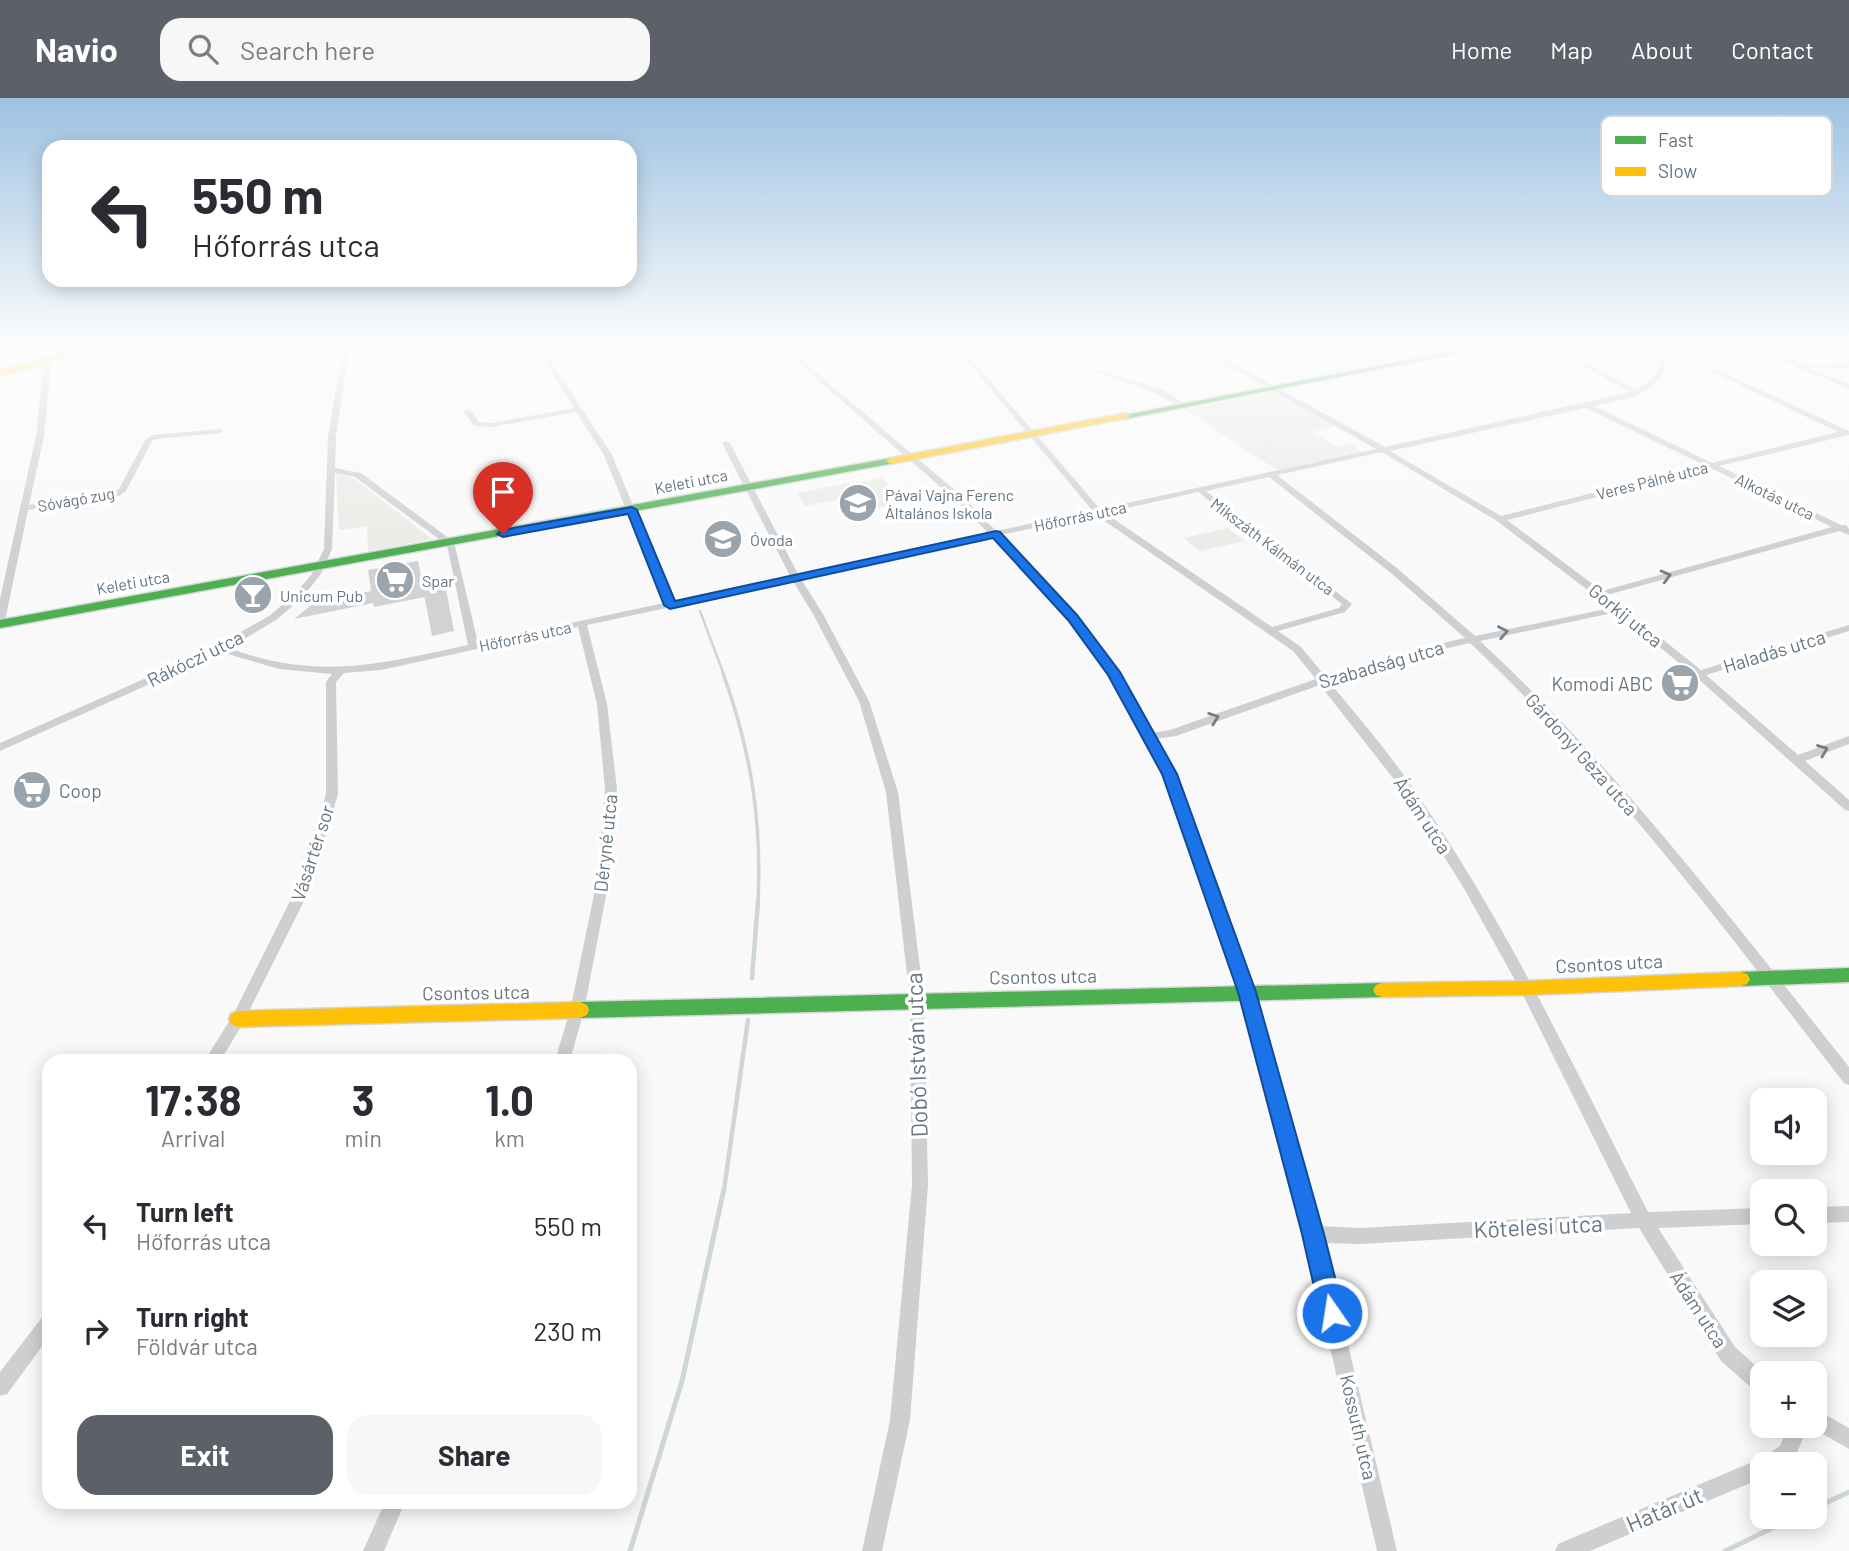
<!DOCTYPE html>
<html lang="en">
<head>
<meta charset="utf-8">
<style>
	:root { --surface:#fff; --page:#f7f7f7; --text:#2b2b33; --muted:#7c7c81; --accent:#5c6169 }
	body { margin:0; font-family:Barlow,sans-serif; background:var(--page); color:var(--text); height:100vh; display:flex; flex-direction:column; font-size:26px; white-space:nowrap }
	* { box-sizing:border-box; margin:0 }
	p { font-size:23px; color:var(--muted) }
	.icon { flex:none; width:38px; height:38px; fill:none; stroke:currentColor; stroke-width:2; stroke-linecap:round; stroke-linejoin:round }
	.map { position:relative; flex:1; overflow:hidden }
	.side { position:absolute; left:42px; top:956px; width:595px; height:455px; display:flex; flex-direction:column; background:var(--surface); border-radius:21px; box-shadow:0 4px 18px #0003 }
	.side>* { flex:none }
	.top-card { position:absolute; left:42px; top:42px; width:595px; height:147px; border-radius:21px; box-shadow:0 4px 18px #0003; background:#fff; color:var(--text); overflow:hidden }
	.controls { position:absolute; left:1750px; top:990px; display:grid; gap:14px }
	.controls a { display:grid; place-items:center; width:77px; height:77px; border-radius:14px; background:var(--surface); box-shadow:0 4px 18px #0003; font-size:35px }
	.pin { position:absolute; display:grid; place-items:center; width:60px; height:60px; color:#fff; margin:-72px -30px; border-radius:50% 50% 50% 0; rotate:-45deg; box-shadow:0 0 7px #0007 }
	.pin .icon { rotate:45deg }
	.me { position:absolute; width:77px; margin:-38px; rotate:347deg; stroke-linejoin:round; filter:drop-shadow(0 0 5px #0008) }
	.turn { display:flex; align-items:center; gap:24px; height:147px; padding:0 35px; font-size:32px }
	.turn .icon { width:91px; height:91px; stroke-width:2.5 }
	.turn b { display:block; font-size:49px; line-height:60px }
	.eta { display:flex; justify-content:space-evenly; align-items:center; height:119px; text-align:center }
	.eta b { font-size:42px; font-weight:700; line-height:49px }
	.primary-button { display:flex; gap:14px; margin-top:auto; padding:14px 35px }
	.primary-button a { flex:1; height:80px; border-radius:21px; background:var(--accent); color:#fff; font-size:28px; font-weight:700; line-height:80px; text-align:center }
	.primary-button a+a { background:var(--page); color:var(--text) }
	ul { padding:0; list-style:none }
	li { display:flex; align-items:center; gap:21px; height:105px; padding:0 35px }
	li div { flex:1 }
	li b { display:block; font-size:26px }
	li em { font-style:normal }
	header { display:flex; align-items:center; gap:42px; box-sizing:border-box; height:98px; padding:0 35px; background:var(--accent); color:#fff }
	header strong { font-size:33px }
	nav { display:flex; gap:38px; margin-inline-start:auto; font-size:24px }
	.search { width:490px; height:63px; background:var(--page); display:flex; align-items:center; gap:18px; box-sizing:border-box; padding:0 24px; border-radius:21px; color:var(--muted); font-size:26px }
	.map>svg:first-child { display:block }
	.green { fill:#e8ebe6 }
	.lines { fill:none; stroke-linecap:round; stroke-linejoin:round }
	.stream-far3 { stroke:#ced6d9; stroke-width:2.5 }
	.stream-far2 { stroke:#ced6d9; stroke-width:3.5 }
	.stream-far1 { stroke:#ced6d9; stroke-width:4.5 }
	.stream { stroke:#ced6d9; stroke-width:5 }
	.building { fill:#d0d2d3 }
	.fast-casing { stroke:#d5d6d7; stroke-width:3 }
	.slow-casing { stroke:#d5d6d7; stroke-width:3 }
	.street { fill:#cecfd0; fill-rule:evenodd }
	.fast { fill:#4caf50; fill-rule:evenodd }
	.slow { fill:#ffc107; fill-rule:evenodd }
	.oneway { stroke:#707f8b }
	.route { fill:#1a73e8; stroke:#114b97; stroke-width:2 }
	.labels { text-anchor:middle; dominant-baseline:central; stroke-width:7; stroke-linejoin:round; paint-order:stroke }
	.far-street-label { font-size:16px; fill:#657683; stroke:#fff }
	.far-poi-label { font-size:16px; fill:#657683; stroke:#fff; text-anchor:start }
	.street-label { font-size:19px; fill:#657683; stroke:#fff }
	.poi-label { font-size:19px; fill:#657683; stroke:#fff; text-anchor:end }
	.near-street-label { font-size:23px; fill:#657683; stroke:#fff }
	.key { fill:#fff; stroke:#d1d6da; stroke-width:2 }
	.key-label { font-size:19px; fill:#657683 }
</style>
</head>
<body>
<header>
<strong>Navio</strong>
<div class="search"><svg class="icon" aria-label="search" viewBox="0 0 24 24"><circle cx="10" cy="10" r="6"/><path d="M15 15l6 6"/></svg>Search here</div>
<nav><a>Home</a><a>Map</a><a>About</a><a>Contact</a></nav>
</header>
<div class="map">
<svg width="1849" height="1453" viewBox="0 0 1849 1453">
	<rect width="100%" height="100%" fill="#f9f9f9"/>
	<!-- green -->
	<path class="green" d="M1273,293L1336,328L1312,334L1336,349L1350,346L1363,354L1277,372L1186,312Z
		M336,375L355,381L432,441L368,453L367,428L339,432Z
		M883,380L904,405L876,410L856,385Z
		M848,385L858,398L805,408L797,395Z
		M1228,430L1245,443L1199,453L1184,440Z"/>
	<g class="lines">
		<!-- stream-far3 -->
		<path class="stream-far3" d="M700,513L724,577"/>
		<!-- stream-far2 -->
		<path class="stream-far2" d="M723,575C751,653 762,722 758,805"/>
		<!-- stream-far1 -->
		<path class="stream-far1" d="M752,880L758,803
			M724,1092L748,922"/>
		<!-- stream -->
		<path class="stream" d="M1815,1410L1849,1394
			M630,1453L682,1283L724,1091
			M1725,1453L1795,1419"/>
	</g>
	<!-- building -->
	<path class="building" d="M418,463L425,499L374,509L373,505L294,521L314,505L371,493L368,472Z
		M445,486L454,533L432,538L423,491Z"/>
	<g class="lines">
		<!-- fast casing -->
		<g class="fast-casing">
			<path id="fast" d="M1469,250H1486L1125,321L1120,318Z
				M891,360L896,363L895,365L0,530V522Z
				M1849,870V884L1741,888L1735,886L1732,881L1735,876L1741,874Z
				M1382,885L1388,887L1391,892L1388,897L1382,899L580,920L573,917L571,912L573,907L580,904Z"/>
		</g>
		<!-- slow casing -->
		<g class="slow-casing">
			<path id="slow" d="M83,250H96L0,278V272Z
				M1125,315L1130,318L1128,320L891,366L886,363L891,360Z
				M1741,874L1747,876L1750,881L1747,886L1741,888L1527,897L1382,899L1376,897L1373,892L1376,887L1382,885L1527,883Z
				M580,904L587,907L589,912L587,917L580,920L238,929L231,926L229,921L231,916L238,913Z"/>
		</g>
		<!-- street -->
		<path class="street" d="M0,250H5L33,268L28,269L0,253Z
			M343,250H349L336,339L335,370L361,375L454,444L478,545L664,505L604,357L576,314L492,329L474,328L463,313L470,311L479,324L492,325L574,310L536,250H542L612,357L673,503L790,478L722,345L726,343L730,345L798,476L988,435L959,405L781,250H788L965,401L996,433L1092,412L956,250H962L1100,411L1376,351L1197,250H1205L1218,257L1259,250H1273L1223,260L1385,349L1631,294L1550,250H1558L1637,292C1654,281 1662,270 1657,250H1663C1676,293 1625,302 1594,308L1712,365L1838,334L1713,274L1712,273L1715,271L1849,333V337L1719,368L1841,427H1846L1849,431V437L1839,433L1607,497L1701,572L1849,527V533L1706,577L1798,657L1849,638V646L1805,663L1849,702V713L1845,712L1695,578L1617,514L1480,543C1618,671 1732,822 1849,969V987L1844,985C1726,833 1611,677 1470,545L1426,555L1329,584C1356,616 1384,649 1408,683C1503,818 1573,967 1648,1114L1762,1110V1126L1658,1130L1735,1249L1765,1276H1762V1295L1755,1293L1721,1263L1639,1130L1361,1146L1324,1145L1397,1453H1377L1304,1136L1240,894L1163,676L1110,577L1070,521L992,439L801,481L823,516L869,603L898,694L924,902L928,1087L910,1322L882,1453H862L890,1322L912,1087L910,902L886,694L859,603L813,516L793,483L587,527L607,606L617,691L609,782L584,913L570,962H555L570,913L597,782L605,691L597,606L578,529L381,572L344,575L336,584L338,696L310,791L243,925L221,962H205L233,917L296,791L326,696V584L332,576L279,571L221,554L0,653V645L209,552L269,518L294,497L312,476L324,451L328,339ZM1586,310L1704,367L1501,418L1390,353ZM1382,354L1497,423L1611,510L1475,538L1398,471L1277,377ZM1711,370L1832,429L1602,493L1507,422ZM335,375L355,379L447,447L468,547C380,566 317,583 229,550L276,522L301,501L321,476L332,451ZM1269,379L1391,475L1465,540L1420,550L1325,578L1301,549L1278,533L1345,514L1352,506L1206,393ZM1198,394L1342,506L1339,510L1272,529L1105,415ZM1096,417L1293,553L1316,581L1170,632L1152,635L1120,577L1076,517L1000,437ZM1320,587L1400,689L1462,787L1521,893L1631,1115L1361,1130L1319,1128L1254,894L1175,676L1156,641L1176,638Z
			M1763,250H1771L1800,266L1849,265V269H1807L1849,286V291L1794,268Z
			M43,262L51,266L44,338L29,407L114,394L119,391L145,342L152,337L220,331L224,333L220,335L157,341L152,343L126,393L119,398L28,412L5,523L0,526V501L36,338L44,267L40,264Z
			M1098,272L1164,292L1185,306L1178,308L1158,296L1098,274Z
			M1849,1108V1124L1815,1125V1109Z
			M49,1215V1239L7,1296L0,1298V1274L43,1218Z
			M1815,1311L1849,1330V1351L1809,1328H1815Z
			M1788,1328H1808L1794,1362L1787,1367H1762V1380L1590,1453H1555L1558,1446L1762,1360L1780,1348Z
			M385,1404H405L384,1453H363Z"/>
		<!-- fast -->
		<use href="#fast" class="fast"/>
		<!-- slow -->
		<use href="#slow" class="slow"/>
	</g>
	<!-- one-way arrows -->
	<defs><path id="oneway-chevron" d="M-2-3.5L2.5 0L-2 3.5" fill="none" stroke-width="1.6" stroke-linecap="round" stroke-linejoin="round" transform="scale(1.75)"/></defs>
	<g class="oneway">
		<use href="#oneway-chevron" transform="translate(1666 478) rotate(-15)"/>
		<use href="#oneway-chevron" transform="translate(1503 534) rotate(-11)"/>
		<use href="#oneway-chevron" transform="translate(1214 620) rotate(-20)"/>
		<use href="#oneway-chevron" transform="translate(1823 652) rotate(-21)"/>
	</g>
	<!-- sky -->
	<linearGradient id="sky" x2="0" y2="1"><stop stop-color="#9dc2e2"/><stop offset="0.55" stop-color="#fcfcfc"/><stop offset="1" stop-color="#fcfcfc" stop-opacity="0"/></linearGradient>
	<rect width="1849" height="453" fill="url(#sky)"/>
	<!-- route -->
	<path class="route" d="M632,409L637,412L675,503L996,433L1000,434L1077,517L1120,574L1177,676L1256,894L1324,1136L1344,1215L1340,1223L1332,1227L1324,1223L1320,1215L1302,1136L1238,894L1162,676L1108,577L1068,522L993,440L670,511L664,507L628,416L503,439L497,436L503,432Z"/>
	<!-- icons -->
	<defs>
		<g id="school-disc" transform="scale(2.0125)"><circle r="9.5" fill="#99a4ac" stroke="#fff"/><path d="M0-5L7-2L0 1L-7-2ZM-4 1L0 2.5L4 1V4Q0 6-4 4Z" fill="#fff"/></g>
		<g id="supermarket-disc" transform="scale(2.0125)"><circle r="9.5" fill="#99a4ac" stroke="#fff"/><path d="M-6-5.5h2.5l.6 2H6L4.5 2H-2.5L-4.4-4H-6ZM-1.5 3.2a1.3 1.3 0 1 0 .1 0ZM3 3.2a1.3 1.3 0 1 0 .1 0Z" fill="#fff"/></g>
		<g id="bar-disc" transform="scale(2.0125)"><circle r="9.5" fill="#99a4ac" stroke="#fff"/><path d="M-6-5H6L.8 .8V4.5H3.5V6h-7V4.5H-.8V.8Z" fill="#fff"/></g>
	</defs>
	<g fill-rule="evenodd">
		<use href="#school-disc" x="858" y="405"/>
		<use href="#school-disc" x="723" y="441"/>
		<use href="#supermarket-disc" x="395" y="482"/>
		<use href="#bar-disc" x="253" y="497"/>
		<use href="#supermarket-disc" x="1680" y="585"/>
		<use href="#supermarket-disc" x="32" y="692"/>
	</g>
	<g class="labels">
		<!-- far-street labels -->
		<g class="far-street-label">
			<text transform="translate(1652 382) rotate(-14)">Veres Pálné utca</text>
			<text transform="translate(691 383) rotate(-11)">Keleti utca</text>
			<text transform="translate(1775 398) rotate(26)">Alkotás utca</text>
			<text transform="translate(76 401) rotate(-10)">Sóvágó zug</text>
			<text transform="translate(1080 418) rotate(-12)">Hőforrás utca</text>
			<text transform="translate(1273 448) rotate(37)">Mikszáth Kálmán utca</text>
			<text transform="translate(133 484) rotate(-10)">Keleti utca</text>
			<text transform="translate(525 538) rotate(-12)">Hőforrás utca</text>
		</g>
		<!-- far-poi labels -->
		<g class="far-poi-label">
			<text x="885" y="396">Pávai Vajna Ferenc<tspan x="885" dy="18">Általános Iskola</tspan></text>
			<text x="750" y="441">Óvoda</text>
			<text x="422" y="482">Spar</text>
			<text x="280" y="497">Unicum Pub</text>
		</g>
		<!-- street labels -->
		<g class="street-label">
			<text transform="translate(1626 517) rotate(39)">Gorkij utca</text>
			<text transform="translate(1774 553) rotate(-17)">Haladás utca</text>
			<text transform="translate(195 560) rotate(-26)">Rákóczi utca</text>
			<text transform="translate(1381 566) rotate(-16)">Szabadság utca</text>
			<text transform="translate(1582 656) rotate(48)">Gárdonyi Géza utca</text>
			<text transform="translate(1423 717) rotate(57)">Ádám utca</text>
			<text transform="translate(605 745) rotate(-84)">Déryné utca</text>
			<text transform="translate(312 755) rotate(-72)">Vásártér sor</text>
			<text transform="translate(1609 865) rotate(-3)">Csontos utca</text>
			<text transform="translate(1043 878) rotate(-1)">Csontos utca</text>
			<text transform="translate(476 894) rotate(-1)">Csontos utca</text>
			<text transform="translate(1699 1211) rotate(57)">Ádám utca</text>
			<text transform="translate(1359 1329) rotate(77)">Kossuth utca</text>
		</g>
		<!-- poi labels -->
		<g class="poi-label">
			<text x="1653" y="585">Komodi ABC</text>
			<text x="59" y="692" text-anchor="start">Coop</text>
		</g>
		<!-- near-street labels -->
		<g class="near-street-label">
			<text transform="translate(916 957) rotate(-92)">Dobó István utca</text>
			<text transform="translate(1538 1128) rotate(-3)">Kötelesi utca</text>
			<text transform="translate(1664 1411) rotate(-23)">Határ út</text>
		</g>
	</g>
	<!-- legend -->
	<rect x="1601" y="18" width="231" height="80" rx="10" class="key"/>
	<rect x="1615" y="38" width="31" height="8" fill="#4caf50"/>
	<rect x="1615" y="69" width="31" height="9" fill="#ffc107"/>
	<g class="key-label">
		<text x="1658" y="49">Fast</text>
		<text x="1658" y="80">Slow</text>
	</g>
</svg>
<div class="controls">
<a><svg class="icon" aria-label="sound" viewBox="0 0 24 24"><path d="M4 9h4l5-4v14l-5-4H4zM17 9q2 3 0 6"/></svg></a>
<a><svg class="icon" aria-label="search" viewBox="0 0 24 24"><circle cx="10" cy="10" r="6"/><path d="M15 15l6 6"/></svg></a>
<a><svg class="icon" aria-label="layers" viewBox="0 0 24 24"><path d="M12 4l9 5-9 5-9-5zM3 14l9 5 9-5"/></svg></a>
<a>+</a>
<a>−</a>
</div>
<div class="pin" style="left:503px;top:436px;background:#d93025"><svg class="icon" aria-label="arrive" viewBox="0 0 24 24"><path d="M6 21V4h12l-3 4 3 4H6"/></svg></div>
<svg class="me" style="left:1332px;top:1215px" viewBox="-20 -20 40 40"><circle r="17" fill="#1a73e8" stroke="#fff" stroke-width="3"/><path d="M0-11L8 9 0 5-8 9z" fill="#fff"/></svg>
<div class="top-card">
<div class="turn"><svg class="icon" aria-label="left" viewBox="0 0 24 24"><path d="M17 20v-9H6M10 6l-5 5 5 5"/></svg><div><b>550 m</b>Hőforrás utca</div></div>
</div>
<section class="side">
<div class="eta">
<div><b>17:38</b><p>Arrival</p></div>
<div><b>3</b><p>min</p></div>
<div><b>1.0</b><p>km</p></div>
</div>
<ul>
<li><svg class="icon" aria-label="left" viewBox="0 0 24 24"><path d="M17 20v-9H6M10 6l-5 5 5 5"/></svg><div><b>Turn left</b><p>Hőforrás utca</p></div><em>550 m</em></li>
<li><svg class="icon" aria-label="right" viewBox="0 0 24 24"><path d="M7 20v-9h11M14 6l5 5-5 5"/></svg><div><b>Turn right</b><p>Földvár utca</p></div><em>230 m</em></li>
</ul>
<div class="primary-button"><a>Exit</a><a>Share</a></div>
</section>
</div>
</body>
</html>
